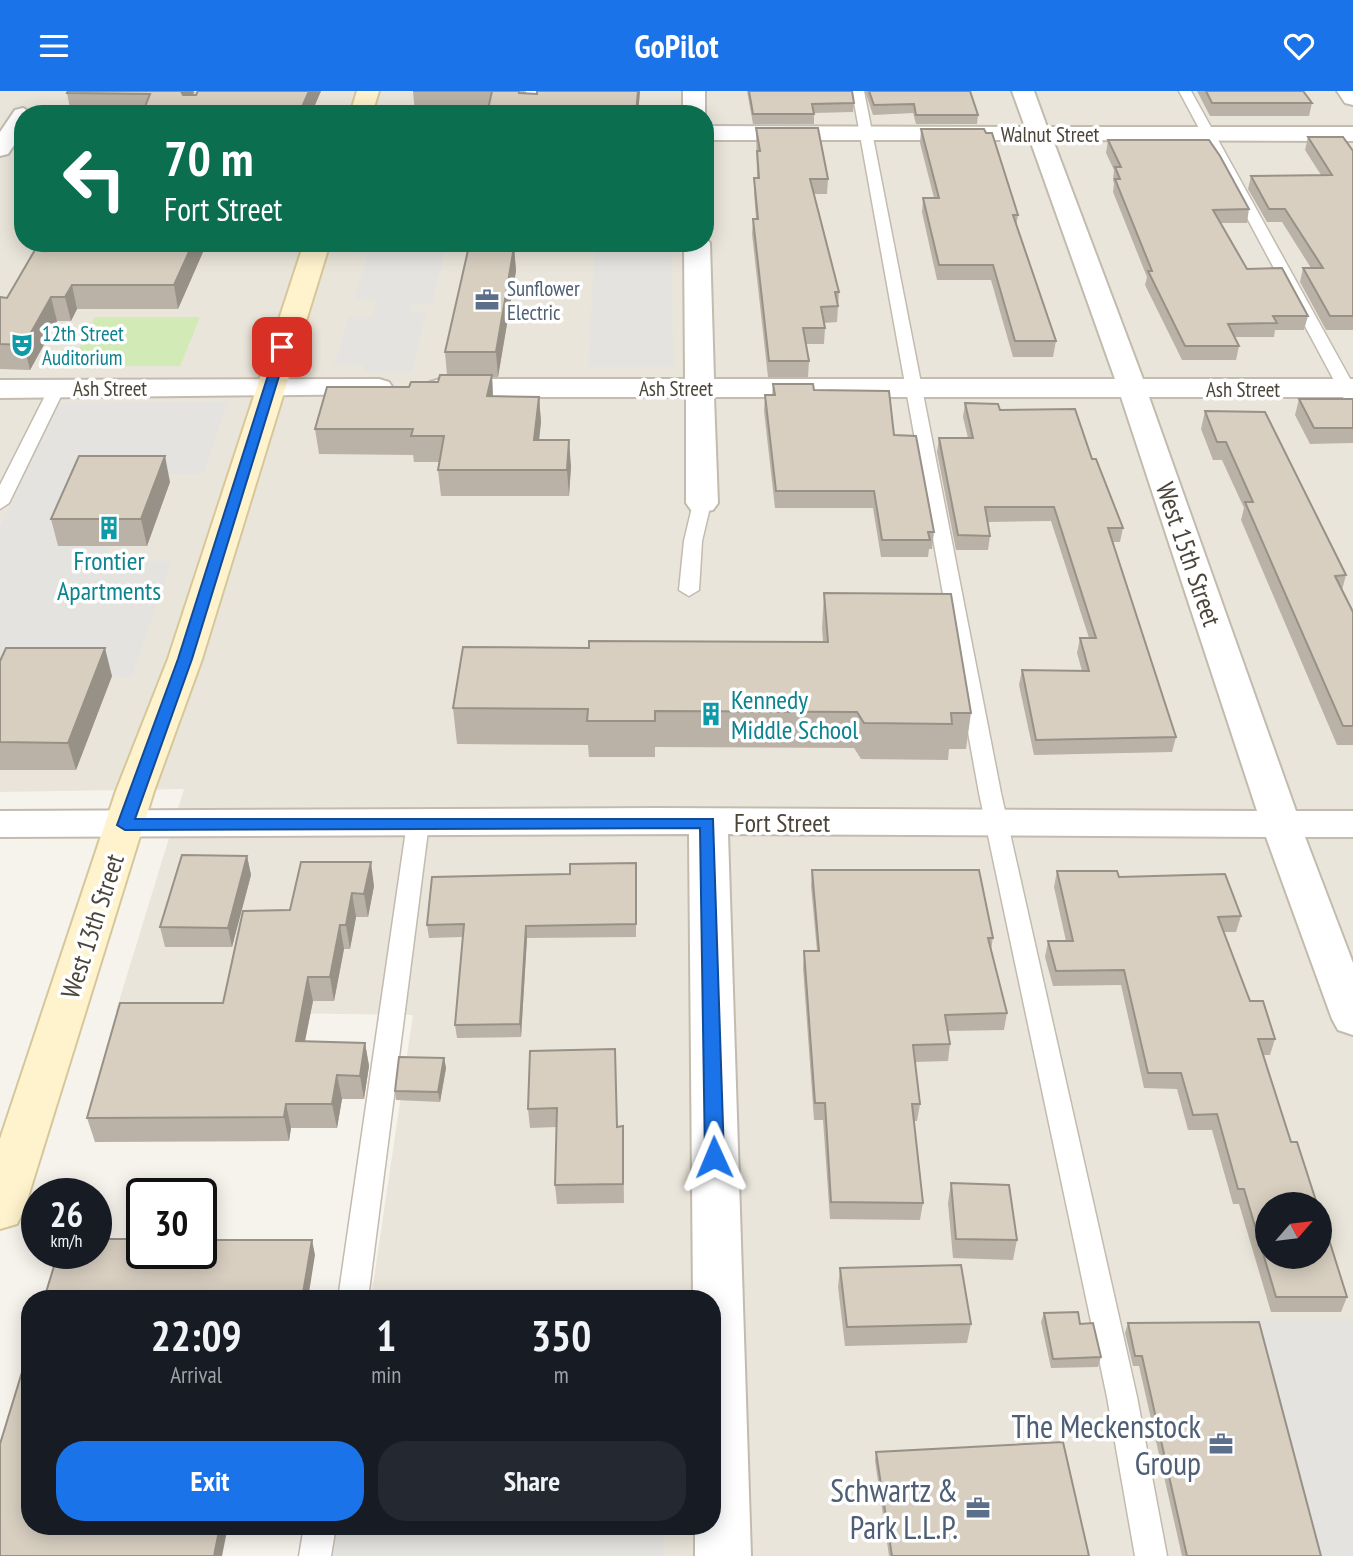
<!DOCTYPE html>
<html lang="en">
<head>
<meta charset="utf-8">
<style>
	:root { --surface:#171b24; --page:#242831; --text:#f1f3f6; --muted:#9ea1a6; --accent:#1a73e8 }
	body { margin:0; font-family:"PT Sans Narrow",sans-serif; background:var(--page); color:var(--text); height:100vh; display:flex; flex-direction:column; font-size:26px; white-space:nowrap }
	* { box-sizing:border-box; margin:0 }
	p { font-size:23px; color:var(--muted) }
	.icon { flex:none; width:38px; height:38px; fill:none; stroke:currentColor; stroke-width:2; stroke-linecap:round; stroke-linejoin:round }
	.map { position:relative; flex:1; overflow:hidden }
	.details { position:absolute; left:21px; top:1199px; width:700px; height:245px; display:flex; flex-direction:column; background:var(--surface); border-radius:28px; box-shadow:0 4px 18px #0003 }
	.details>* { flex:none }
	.guide { position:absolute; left:14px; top:14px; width:700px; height:147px; border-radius:28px; box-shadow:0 4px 18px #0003; background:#0b6e4f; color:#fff; overflow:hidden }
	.needle { width:46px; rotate:62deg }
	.fabs { position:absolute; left:1255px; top:1101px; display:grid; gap:14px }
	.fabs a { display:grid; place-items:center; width:77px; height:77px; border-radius:50%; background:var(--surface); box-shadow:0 4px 18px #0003; font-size:35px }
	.speed { position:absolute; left:21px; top:1087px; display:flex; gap:14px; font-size:35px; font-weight:700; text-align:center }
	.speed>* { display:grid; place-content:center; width:91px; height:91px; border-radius:50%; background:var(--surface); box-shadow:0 4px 18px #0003; line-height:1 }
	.speed small { font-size:18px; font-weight:400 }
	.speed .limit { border:4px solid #111; border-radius:10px; background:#fff; color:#111 }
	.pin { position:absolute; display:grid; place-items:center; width:60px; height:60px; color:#fff; margin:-30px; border-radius:14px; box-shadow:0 4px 10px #0006 }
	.me { position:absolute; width:77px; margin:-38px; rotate:359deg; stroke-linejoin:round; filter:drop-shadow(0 0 5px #0008) }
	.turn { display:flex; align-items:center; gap:24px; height:147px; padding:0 35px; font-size:32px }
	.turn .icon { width:91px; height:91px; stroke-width:2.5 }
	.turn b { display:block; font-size:49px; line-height:60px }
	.eta { display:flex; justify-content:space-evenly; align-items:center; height:119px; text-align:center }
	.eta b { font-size:42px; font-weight:800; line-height:49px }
	.action { display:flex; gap:14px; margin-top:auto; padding:14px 35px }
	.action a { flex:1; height:80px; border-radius:28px; background:var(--accent); color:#fff; font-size:28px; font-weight:800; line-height:80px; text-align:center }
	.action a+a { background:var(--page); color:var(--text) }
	header { display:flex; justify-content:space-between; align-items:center; height:91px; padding:0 35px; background:var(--accent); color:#fff; font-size:32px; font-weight:800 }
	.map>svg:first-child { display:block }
	.residential { fill:#eae5da; fill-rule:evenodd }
	.green { fill:#d2eab5 }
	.parking { fill:#e5e3e0 }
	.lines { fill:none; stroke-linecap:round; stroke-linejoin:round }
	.lane-casing { stroke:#c2bbae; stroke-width:3 }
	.street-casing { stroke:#c2bbae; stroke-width:4 }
	.secondary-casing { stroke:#d6c79b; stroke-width:4 }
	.lane { fill:#fff; fill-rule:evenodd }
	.street { fill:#fff; fill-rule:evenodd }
	.secondary { fill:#fff3cd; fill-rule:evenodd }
	.wall { fill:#bab2a6 }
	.shaded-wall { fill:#979187 }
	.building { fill:#d8cfc1; stroke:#979187; stroke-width:2 }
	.route { fill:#1a73e8; stroke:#114b97; stroke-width:2 }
	.labels { text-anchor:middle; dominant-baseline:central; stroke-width:7; stroke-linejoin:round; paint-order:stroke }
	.far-street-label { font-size:21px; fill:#4b4439; stroke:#fff }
	.far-service-label { font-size:21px; fill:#4e5e75; stroke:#fff; text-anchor:start }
	.far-culture-label { font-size:21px; fill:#0d838f; stroke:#fff; text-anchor:start }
	.street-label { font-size:26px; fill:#4b4439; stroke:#fff }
	.culture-label { font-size:26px; fill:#0d838f; stroke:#fff }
	.near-service-label { font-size:32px; fill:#4e5e75; stroke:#fff; text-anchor:end }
</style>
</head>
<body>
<header><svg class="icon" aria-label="menu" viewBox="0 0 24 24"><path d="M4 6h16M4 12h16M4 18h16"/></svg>GoPilot<svg class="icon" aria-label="heart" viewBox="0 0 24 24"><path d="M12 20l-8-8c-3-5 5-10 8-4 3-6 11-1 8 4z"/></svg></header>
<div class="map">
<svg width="1353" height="1465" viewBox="0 0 1353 1465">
	<rect width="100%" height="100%" fill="#f6f3ec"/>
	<!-- residential -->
	<path class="residential" d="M0,0H1353V1465H332L337,1435H712V1208L371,1207L413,924L116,920L184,698L0,701ZM23,23H705V152H23ZM1267,1113H1320V1166H1267Z"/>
	<!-- green -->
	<path class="green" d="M95,226H200L180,275H70Z"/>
	<!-- parking -->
	<path class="parking" d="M362,152H447L432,213L412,214L410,221H426L412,282L362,281L363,274H334L349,226H372L376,209L354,208L367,165L359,161Z
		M595,152H672L673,276H588Z
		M228,311L203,383H138L59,455H110L105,470H172L131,588L112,585H0V436L59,312Z
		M1247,1228H1353V1465H1312Z
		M338,1435H664V1465H333Z"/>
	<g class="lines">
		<!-- lane casing -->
		<g class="lane-casing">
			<path id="lane" d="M526,0H538L536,23H522Z
				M852,0H864L1001,702L1137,1306L1167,1465H1135L1107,1306L979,702Z
				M1179,0H1191L1353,293V313L1344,308Z
				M57,292L65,297L9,412L0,418V394L49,297Z
				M702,406L711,412L702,450L699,499L689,505L679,499L684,450L693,412Z
				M418,724L426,727L429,732L368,1208H338L407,732L410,727Z
				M304,1435H336L331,1465H299Z"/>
		</g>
		<!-- street casing -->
		<g class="street-casing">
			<path id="street" d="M683,0H705V23H683Z
				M1012,0H1034L1047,36H1353V50L1053,49L1143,288H1353V306H1149L1296,720H1353V746H1305L1353,872V944L1338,939L1332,928L1266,746L728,743L751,1465H695V1435H712V1208H693L689,743L0,746V720L658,717L1257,720L1121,306H714L718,412L713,419L702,421L691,419L686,412V306H440L430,303L426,297L430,291L440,288H685L684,152H705V146L710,152L714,288H1115L1030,49H705V35L1025,36Z
				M1337,0H1353V14L1345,12Z
				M23,17L33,23H23V41L8,63L0,65V41L15,19Z
				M379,288L389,291L393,297L389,303L0,307V289Z"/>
		</g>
		<!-- secondary casing -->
		<g class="secondary-casing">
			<path id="secondary" d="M357,0H379L372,23H350Z
				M304,152H330L202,568L154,700L24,1119L17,1133L0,1138V1048L116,700L168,568Z"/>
		</g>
		<!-- lane -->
		<use href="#lane" class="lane"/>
		<!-- street -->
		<use href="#street" class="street"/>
		<!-- secondary -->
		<use href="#secondary" class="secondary"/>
	</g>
	<!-- wall -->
	<path class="wall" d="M321,0L311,23H71L67,2L195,1L193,4Z
		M413,0H524V3L640,0L638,23H415Z
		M747,0H852L854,12L853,21L814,22V33H753Z
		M865,0H970L978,24L977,33H916L913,22L873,24Z
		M1197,0H1303L1312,12L1309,25H1210Z
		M756,37L828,88L827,103H814L839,201L837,231L824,232L825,237L824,253H806L809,270L808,286H768L752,143L753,128H756L754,102V87H757Z
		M921,38L1018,124L1016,135L1056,250L1053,266H1013L991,189H937L922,121L923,107H934L920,52Z
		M1308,46L1353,60V239H1326L1300,191L1303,177H1311L1282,131H1267L1248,98L1251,85L1321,84L1305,59Z
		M1108,49L1249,118L1247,132H1220L1247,178L1308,225L1304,239H1275L1274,246H1235L1239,255L1236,269H1182L1145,194L1147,186L1113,101L1114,93L1113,89L1114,79L1106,62Z
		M39,152H207L178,218H77L71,230H57L30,279L0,278V206L7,207Z
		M476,152H511L510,156H514L516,180L498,286H492L493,305L539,306L541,331L539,349L571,375L569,405H441L438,379L440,371H414L413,364L319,363L315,338L409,296L438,291L447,284L445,261Z
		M773,293L814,299L894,344L934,441L932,458H929L928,466H881L873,417H775L764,320L765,304H772Z
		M1299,308H1353V352L1310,353L1295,324Z
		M965,312L1000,319L1092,368L1123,437L1120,451H1112L1176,646L1172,661L1034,664L1019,594L1022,579L1082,580L1077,562L1080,547H1089L1051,430L988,431L990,445L988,459H956L937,361L939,347H968L963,326Z
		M1205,320L1346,484L1342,499L1353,521V654H1337L1241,429L1244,417L1222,369H1213L1201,338Z
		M170,391L147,455H58L51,428Z
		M824,502L971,622L966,658H949L948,669L861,668L854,657L655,656V666H589L588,654L457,653L453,617L589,557L823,551L822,537Z
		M0,570L112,585L76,679H0Z
		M247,765L251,784L232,856H165L160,836Z
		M636,772V846L527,847L521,946L457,947L455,934L463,846L429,847L427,834L570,783Z
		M812,779L993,847L991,858L1007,922L1004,939L948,940L950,953L948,970L915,971L920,1013L917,1030H914L923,1112L920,1129L830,1128L823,1029H814L803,877L804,860H817L811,795Z
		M1057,780L1119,786L1241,825L1236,841H1223L1250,910L1275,948L1270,964H1263L1291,1051L1347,1206L1341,1221H1271L1239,1113H1233L1212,1039H1188L1177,998L1144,997L1121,894L1053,895L1045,866L1048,850H1066L1054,796Z
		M374,795L368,826H356L350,858H344L334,910H313L305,950L365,952L369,975L364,1008H342L337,1037H291L289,1050L95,1051L87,1027L223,912L290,819Z
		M530,960L618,1036L623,1035L624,1112L557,1113L555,1094L557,1036L530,1037L528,1018Z
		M444,967L446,977L440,1011L396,1009L395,1000Z
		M951,1092L1017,1149L1013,1169L953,1167L948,1112Z
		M840,1177L971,1233L967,1252L845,1255L838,1196Z
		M1044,1222L1080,1233L1101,1266L1098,1276L1051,1277L1041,1231Z
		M1128,1232L1321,1465H1182L1139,1275H1133L1125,1242Z
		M876,1361L1089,1465H889L875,1370Z"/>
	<!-- shaded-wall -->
	<path class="shaded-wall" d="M181,0H194L185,22Z
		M309,0H321L311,23H299Z
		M638,0H640L638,23H636Z
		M193,152H207L178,218L174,194Z
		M514,156L516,180L498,286L496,261Z
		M72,194L77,218L71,230L65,206Z
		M51,206L57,230L30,279L24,254Z
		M492,284L493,309L487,305Z
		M539,306L541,331L536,375L534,349Z
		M569,349L571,375L569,405L567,379Z
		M165,365L170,391L147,455L141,428Z
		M105,557L112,585L76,679L68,652Z
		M247,765L251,784L232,856L228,837Z
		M371,771L374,795L368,826L364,803Z
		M352,802L356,826L350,858L346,834Z
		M340,834L344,858L334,910L330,886Z
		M526,835L527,847L521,946L520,933Z
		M308,886L313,910L300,974L296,950Z
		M365,952L369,975L364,1008L360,985Z
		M444,967L446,977L440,1011L438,1001Z
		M337,984L342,1008L337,1037L332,1013Z
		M286,1013L291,1037L289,1050L284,1026Z
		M312,1149L315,1164L308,1208H302Z
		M220,1435H228L222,1465H214Z"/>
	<!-- building -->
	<path class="building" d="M68,0H181L183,4H196L198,0H309L299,23H142L150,3L67,2Z
		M413,0H519V2L537,3V0H638L636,23H487L492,0Z
		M749,0H852L854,12L812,13L814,23H753Z
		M869,0H970L978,24H916L914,13L874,14Z
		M1206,0H1303L1312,12H1212Z
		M756,37H818L828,88H810L839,201H835L838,215L821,216L825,237H803L809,270H769L753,128H758L754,87H759L757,60H760Z
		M921,38H984L986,42H992L1018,124H1013L1056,250H1015L993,174H939L923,107H939Z
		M1308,46H1343L1353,60V225H1330L1303,177H1323L1285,118H1269L1251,85L1332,84Z
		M1108,49H1209L1220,65L1249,118L1213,119L1247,178L1282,177L1308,225H1273L1277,232L1228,233L1239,255H1185L1148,180H1152L1115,88H1120L1115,76H1121Z
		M39,152H193L174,194H72L65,206H51L24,254L0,253V206L7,207Z
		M476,152H508L507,156H514L496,261H445L469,155H476Z
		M440,284H492L487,305L539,306L534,349H569L567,379H438L444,345H411L413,338H315L327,296H409L411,291H438Z
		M773,293H813L814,299L889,300L894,344L916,345L934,441H928L930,449H882L874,400H776L765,304H775Z
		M1299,308H1353V337H1314Z
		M965,312L998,313L1000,319L1075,318L1092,368H1096L1123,437H1108L1176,646L1036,649L1022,579L1089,580L1080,547H1096L1054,416H985L990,445L958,444L939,347H973Z
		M1205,320L1265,321L1346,484L1335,485L1353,521V635H1343L1245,411H1253L1226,351H1217Z
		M79,365H165L141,428H51Z
		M824,502L951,503L971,622H951L952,633L864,632L857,621L655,620V630H587L588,618L453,617L463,556L589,557V550L828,551Z
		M6,557H105L68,652L0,651V570Z
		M182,764L247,765L228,837L160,836Z
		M301,771H371L364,803L352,802L346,834H340L330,886H308L296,950L365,952L360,985L337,984L332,1013H286L284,1026L87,1027L120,912H223L243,820L290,819Z
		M636,772V833L526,835L520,933L455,934L464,833L427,834L432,786L570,783V773Z
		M812,779H979L993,847H988L1007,922L945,924L950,953L913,954L920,1013H912L923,1112L831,1111L825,1012H815L804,860H819Z
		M1057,780H1117L1119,786L1225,783L1241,825L1218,826L1250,910H1263L1275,948H1258L1291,1051H1297L1317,1113H1267V1166H1320V1120L1347,1206H1276L1244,1098H1238L1217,1023L1193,1024L1181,982H1148L1124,879L1056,880L1048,850H1073Z
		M615,958L617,1036L623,1035V1093L555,1094L557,1017L528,1018L530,960Z
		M399,966L444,967L438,1001L395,1000Z
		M951,1092L1009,1094L1017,1149L956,1148Z
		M96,1148H142V1162H201V1149H312L302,1208H44L58,1162H96Z
		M961,1174L971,1233L847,1236L840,1177Z
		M1078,1221L1080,1233L1093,1232L1101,1266L1053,1268L1044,1222Z
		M1259,1231L1321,1465H1187L1142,1265H1135L1128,1232Z
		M30,1255V1435H220L214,1465H0V1353Z
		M1063,1351L1089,1465H892L876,1361Z"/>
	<!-- route -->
	<path class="route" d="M282,252L288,256L192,568L135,728H713L724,1066L721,1071H708L705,1066L700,737L125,739L117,734L178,568L277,256Z"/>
	<!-- icons -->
	<defs>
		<g id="office-bare" transform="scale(1.89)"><path d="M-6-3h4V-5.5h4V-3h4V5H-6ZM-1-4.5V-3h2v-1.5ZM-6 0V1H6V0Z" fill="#5c6f8a" stroke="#fff" stroke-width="2.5" paint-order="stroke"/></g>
		<g id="theatre-bare" transform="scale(1.89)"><path d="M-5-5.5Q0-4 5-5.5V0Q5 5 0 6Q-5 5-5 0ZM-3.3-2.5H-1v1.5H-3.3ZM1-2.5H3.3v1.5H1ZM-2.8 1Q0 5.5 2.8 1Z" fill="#0f9aa8" stroke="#fff" stroke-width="2.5" paint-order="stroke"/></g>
		<g id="building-bare" transform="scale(1.89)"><path d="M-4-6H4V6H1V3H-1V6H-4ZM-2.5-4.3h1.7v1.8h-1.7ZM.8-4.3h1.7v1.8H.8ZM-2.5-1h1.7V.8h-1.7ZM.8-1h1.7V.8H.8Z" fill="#0f9aa8" stroke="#fff" stroke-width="2.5" paint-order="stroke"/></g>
	</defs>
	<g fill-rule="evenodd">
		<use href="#office-bare" x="487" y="209"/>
		<use href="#theatre-bare" x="22" y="254"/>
		<use href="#building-bare" x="109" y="437"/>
		<use href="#building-bare" x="711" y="623"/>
		<use href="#office-bare" x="1221" y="1353"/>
		<use href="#office-bare" x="978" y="1417"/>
	</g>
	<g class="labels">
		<!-- far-street labels -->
		<g class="far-street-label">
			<text x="1050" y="43">Walnut Street</text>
			<text x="110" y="297">Ash Street</text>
			<text x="676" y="297">Ash Street</text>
			<text x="1243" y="298">Ash Street</text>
		</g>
		<!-- far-service labels -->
		<g class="far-service-label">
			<text x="507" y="197">Sunflower<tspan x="507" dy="24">Electric</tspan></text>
		</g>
		<!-- far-culture labels -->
		<g class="far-culture-label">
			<text x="42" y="242">12th Street<tspan x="42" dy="24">Auditorium</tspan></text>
		</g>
		<!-- street labels -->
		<g class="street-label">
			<text transform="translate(1189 463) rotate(71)">West 15th Street</text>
			<text x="782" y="731">Fort Street</text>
			<text transform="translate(92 835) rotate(-72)">West 13th Street</text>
		</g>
		<!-- culture labels -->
		<g class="culture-label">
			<text x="109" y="469">Frontier<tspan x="109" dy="30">Apartments</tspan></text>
			<text x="731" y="608" text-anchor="start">Kennedy<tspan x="731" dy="30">Middle School</tspan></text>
		</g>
		<!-- near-service labels -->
		<g class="near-service-label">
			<text x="1201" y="1335">The Meckenstock<tspan x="1201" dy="37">Group</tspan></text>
			<text x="958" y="1399">Schwartz &amp;<tspan x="958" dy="37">Park L.L.P.</tspan></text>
		</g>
	</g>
</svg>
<div class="fabs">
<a><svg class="needle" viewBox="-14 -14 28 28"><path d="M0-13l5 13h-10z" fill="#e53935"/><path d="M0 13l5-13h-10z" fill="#9ea1a6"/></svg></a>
</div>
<div class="speed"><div>26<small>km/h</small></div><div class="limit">30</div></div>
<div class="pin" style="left:282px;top:256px;background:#d93025"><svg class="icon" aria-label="arrive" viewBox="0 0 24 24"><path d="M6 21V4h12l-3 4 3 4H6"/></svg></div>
<svg class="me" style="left:714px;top:1066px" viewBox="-20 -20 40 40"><path d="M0-17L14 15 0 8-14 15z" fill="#1a73e8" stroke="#fff" stroke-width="4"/></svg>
<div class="guide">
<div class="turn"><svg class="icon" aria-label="left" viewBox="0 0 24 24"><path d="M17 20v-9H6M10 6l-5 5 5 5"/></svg><div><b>70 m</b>Fort Street</div></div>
</div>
<section class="details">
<div class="eta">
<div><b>22:09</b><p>Arrival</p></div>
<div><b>1</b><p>min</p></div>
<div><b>350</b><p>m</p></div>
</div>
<div class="action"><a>Exit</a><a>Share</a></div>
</section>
</div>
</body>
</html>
